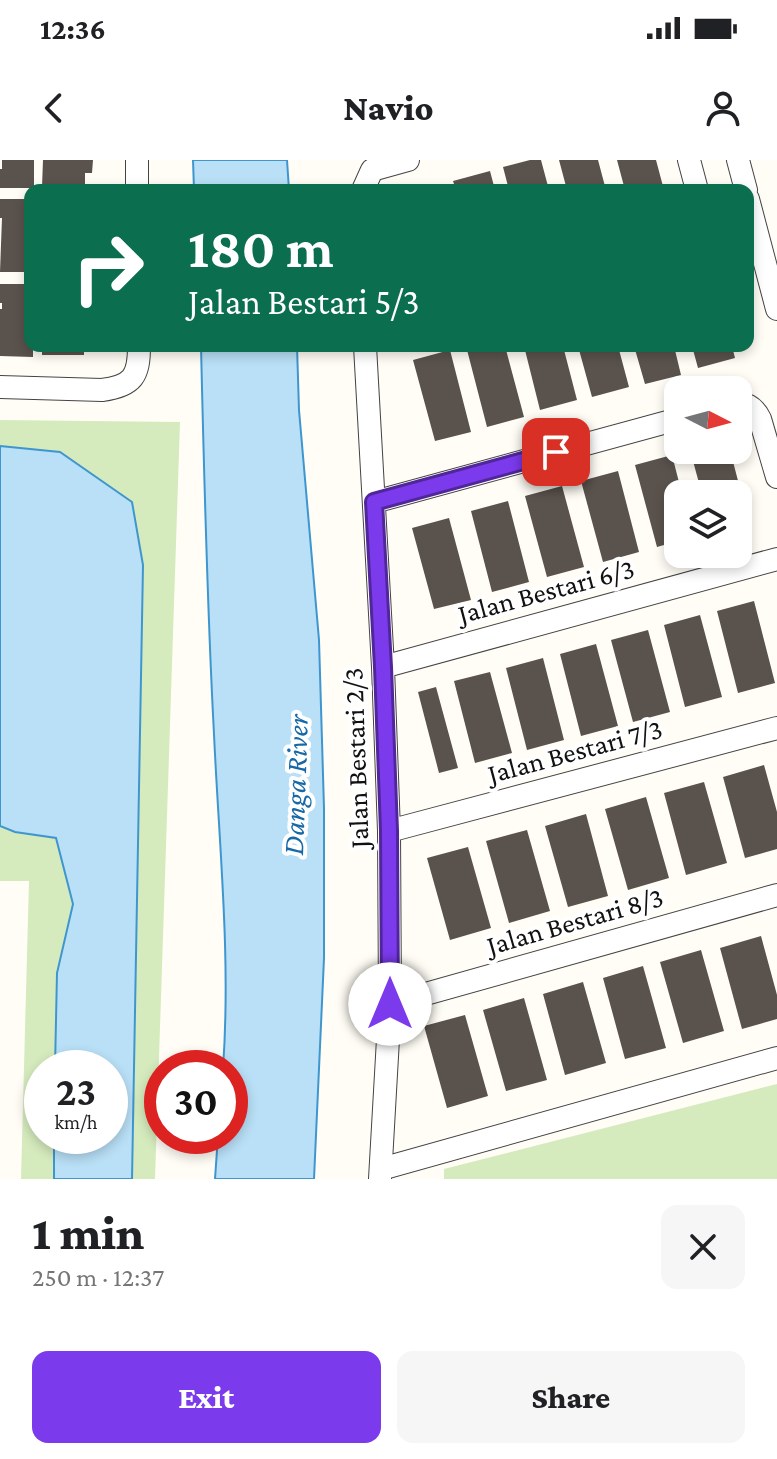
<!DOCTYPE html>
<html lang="en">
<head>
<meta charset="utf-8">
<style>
	:root { --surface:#fff; --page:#f6f6f6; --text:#202124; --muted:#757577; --accent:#7c3aed }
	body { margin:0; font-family:"Crimson Pro",serif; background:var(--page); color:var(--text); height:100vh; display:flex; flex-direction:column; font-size:30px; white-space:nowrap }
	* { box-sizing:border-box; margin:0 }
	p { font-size:26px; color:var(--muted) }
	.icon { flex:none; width:44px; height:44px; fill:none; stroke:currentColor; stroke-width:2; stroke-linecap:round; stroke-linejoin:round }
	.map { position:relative; height:1019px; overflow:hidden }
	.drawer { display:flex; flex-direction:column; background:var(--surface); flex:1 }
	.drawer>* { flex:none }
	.hud { position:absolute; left:24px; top:24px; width:730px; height:168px; border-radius:16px; box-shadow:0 4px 12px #0003; background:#0b6e4f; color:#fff; overflow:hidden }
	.needle { width:52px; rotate:96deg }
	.controls { position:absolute; left:664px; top:216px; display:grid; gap:16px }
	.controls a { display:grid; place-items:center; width:88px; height:88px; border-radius:16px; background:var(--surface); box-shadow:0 4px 12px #0003; font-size:40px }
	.speed { position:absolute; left:24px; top:890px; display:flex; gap:16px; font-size:40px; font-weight:700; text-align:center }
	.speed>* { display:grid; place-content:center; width:104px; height:104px; border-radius:50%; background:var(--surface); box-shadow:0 4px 12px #0003; line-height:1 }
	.speed small { font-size:20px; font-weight:400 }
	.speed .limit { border:12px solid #d22; background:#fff; color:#111 }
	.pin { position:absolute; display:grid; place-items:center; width:68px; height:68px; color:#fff; margin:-34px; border-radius:16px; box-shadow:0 4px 12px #0006 }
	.me { position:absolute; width:88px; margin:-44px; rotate:0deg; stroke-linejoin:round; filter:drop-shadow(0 0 6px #0008) }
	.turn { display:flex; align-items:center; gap:28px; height:168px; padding:0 32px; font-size:36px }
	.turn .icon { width:104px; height:104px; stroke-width:2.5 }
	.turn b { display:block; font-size:56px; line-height:68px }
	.round { display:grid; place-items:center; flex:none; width:84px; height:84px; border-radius:16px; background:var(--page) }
	.overview { display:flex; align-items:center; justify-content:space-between; height:136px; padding:0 32px }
	h1 { font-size:48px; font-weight:800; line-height:60px }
	.action { display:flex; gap:16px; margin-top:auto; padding:16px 32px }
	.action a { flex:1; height:92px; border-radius:16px; background:var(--accent); color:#fff; font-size:32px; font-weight:800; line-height:92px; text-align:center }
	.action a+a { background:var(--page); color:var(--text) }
	.status { display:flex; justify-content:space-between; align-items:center; height:56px; padding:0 40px; background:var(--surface); direction:ltr }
	.status svg { height:22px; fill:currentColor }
	header { display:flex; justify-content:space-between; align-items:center; height:104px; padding:0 32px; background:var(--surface); font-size:36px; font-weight:800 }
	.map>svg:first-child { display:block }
	.green { fill:#d5ebbd; fill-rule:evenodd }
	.water { fill:#b9e0f7; stroke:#3f96cf; stroke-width:2 }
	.building { fill:#5a524d }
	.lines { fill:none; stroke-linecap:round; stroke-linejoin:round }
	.minor-casing { stroke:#444; stroke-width:24 }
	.minor { stroke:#fff; stroke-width:22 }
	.route-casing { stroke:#51269a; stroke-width:20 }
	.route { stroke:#7c3aed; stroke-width:14 }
	.labels { text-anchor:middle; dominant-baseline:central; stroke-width:8; stroke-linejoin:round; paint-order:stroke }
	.street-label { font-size:28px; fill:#111; stroke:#fff }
	.water-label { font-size:30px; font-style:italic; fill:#1768a6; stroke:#fff }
</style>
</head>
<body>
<div class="status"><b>12:36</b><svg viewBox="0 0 49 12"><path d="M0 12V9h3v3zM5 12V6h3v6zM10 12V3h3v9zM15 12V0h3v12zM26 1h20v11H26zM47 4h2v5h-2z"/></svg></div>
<header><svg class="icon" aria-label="back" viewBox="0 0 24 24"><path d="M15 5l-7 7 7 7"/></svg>Navio<svg class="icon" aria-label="person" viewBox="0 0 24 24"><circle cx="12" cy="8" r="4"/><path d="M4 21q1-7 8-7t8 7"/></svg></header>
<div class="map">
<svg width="777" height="1019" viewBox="0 0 777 1019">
	<rect width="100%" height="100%" fill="#fffdf5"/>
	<!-- green -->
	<path class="green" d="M0,260L180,262L155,1019H21L29,721H0ZM42,908H110V976H42Z
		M777,924V1019H444V1009Z"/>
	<!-- water -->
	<path class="water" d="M193,0H287L289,30H194Z
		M201,186H297L299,250L319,480L324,648V798L314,1019H215L218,976H230V908H223C231,797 219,685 214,574C207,445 204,316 201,186Z
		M0,286L60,292L132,342L143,405L132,1019H54V976H110V908H55L57,813L73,744L56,678L15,672L0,666Z"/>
	<!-- building -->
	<path class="building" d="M2,0H34V28H0V9H2Z
		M43,0H93L92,13H85V28L42,27Z
		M530,0H541L549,30H509L503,7Z
		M559,0H598L606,30H567Z
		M617,0H656L664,30H625Z
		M490,11L495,30H456L453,21Z
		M0,39H30V112H0L2,58H0Z
		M0,124H30V186H33V197L0,196V149H2V143H0Z
		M42,186H84V195H42Z
		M466,186H505L524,257L487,267Z
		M524,186H563L577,240L540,250Z
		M578,186H618L629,227L592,237Z
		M634,186H674L681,215L645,224Z
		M692,186H732L735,198L698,208Z
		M450,190L471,272L435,281L413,200Z
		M690,290H730L749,363L738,365V334H702Z
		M672,295L682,334H678V381L657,387L635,305Z
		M618,311L639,392L603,402L581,321Z
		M562,326L584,407L547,417L525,336Z
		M508,341L529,422L492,432L471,351Z
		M449,358L471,440L434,449L412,368Z
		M754,441L775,523L738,533L717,451Z
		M700,455L722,537L685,547L664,465Z
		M648,470L670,552L633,562L611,480Z
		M596,484L618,566L581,576L560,494Z
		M543,498L564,580L527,590L506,508Z
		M490,512L512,593L475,603L454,521Z
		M436,527L458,608L439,613L418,532Z
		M764,605L777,652V689L745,698L723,617Z
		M704,622L727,703L686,715L664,633Z
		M646,637L669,718L628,730L605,649Z
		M586,654L608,736L568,747L545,666Z
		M527,670L550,751L509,763L486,681Z
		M468,687L491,768L450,780L427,698Z
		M761,776L777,835V859L742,869L720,788Z
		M701,790L724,871L683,883L660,802Z
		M643,806L666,888L625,899L603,818Z
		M583,822L606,903L565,915L543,834Z
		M524,838L547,920L506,931L483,850Z
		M465,855L488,936L447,948L424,866Z"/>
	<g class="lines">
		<!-- minor casing -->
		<g class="minor-casing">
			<path id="minor" d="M137,0V30
				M689,0L697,30
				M738,0L746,30
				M363,30L372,10L408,0
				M748,39L777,149
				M365,186L383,507L389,671L390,844L380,1019
				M0,227L102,230C133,226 139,216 139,186
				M738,244C749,243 755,249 760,259L777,317
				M374,342L678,259
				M383,507L777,399
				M389,671L777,568
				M390,844L777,735
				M381,1009L777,898"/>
		</g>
		<!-- minor -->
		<use href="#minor" class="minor"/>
	</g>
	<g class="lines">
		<!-- route casing -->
		<g class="route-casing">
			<path id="route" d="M390,844L389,671L383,507L374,342L556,292"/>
		</g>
		<!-- route -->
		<use href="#route" class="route"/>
	</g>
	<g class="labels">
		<!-- street labels -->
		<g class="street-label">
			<text transform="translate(546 431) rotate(-15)">Jalan Bestari 6/3</text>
			<text transform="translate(575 591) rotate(-15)">Jalan Bestari 7/3</text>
			<text transform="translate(356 598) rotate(-92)">Jalan Bestari 2/3</text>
			<text transform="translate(575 761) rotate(-16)">Jalan Bestari 8/3</text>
		</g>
		<!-- water labels -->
		<g class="water-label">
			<text transform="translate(295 625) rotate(-88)">Danga River</text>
		</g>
	</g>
</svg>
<div class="controls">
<a><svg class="needle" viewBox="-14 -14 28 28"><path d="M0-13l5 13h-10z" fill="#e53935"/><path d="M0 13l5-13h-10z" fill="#757577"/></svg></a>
<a><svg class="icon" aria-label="layers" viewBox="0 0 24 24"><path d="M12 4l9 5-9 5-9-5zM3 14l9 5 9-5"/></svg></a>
</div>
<div class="speed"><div>23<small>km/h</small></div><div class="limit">30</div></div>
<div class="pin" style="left:556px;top:292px;background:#d93025"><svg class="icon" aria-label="arrive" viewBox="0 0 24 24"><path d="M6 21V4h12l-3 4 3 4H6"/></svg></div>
<svg class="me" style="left:390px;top:844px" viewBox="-20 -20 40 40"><circle r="19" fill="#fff"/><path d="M0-13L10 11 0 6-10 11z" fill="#7c3aed"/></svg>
<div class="hud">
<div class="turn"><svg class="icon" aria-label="right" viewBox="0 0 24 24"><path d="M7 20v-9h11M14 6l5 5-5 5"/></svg><div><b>180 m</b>Jalan Bestari 5/3</div></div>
</div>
</div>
<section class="drawer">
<div class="overview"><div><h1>1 min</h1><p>250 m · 12:37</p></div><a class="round"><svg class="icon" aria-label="close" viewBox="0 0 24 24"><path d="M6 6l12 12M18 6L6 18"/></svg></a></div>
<div class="action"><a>Exit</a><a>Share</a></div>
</section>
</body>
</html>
